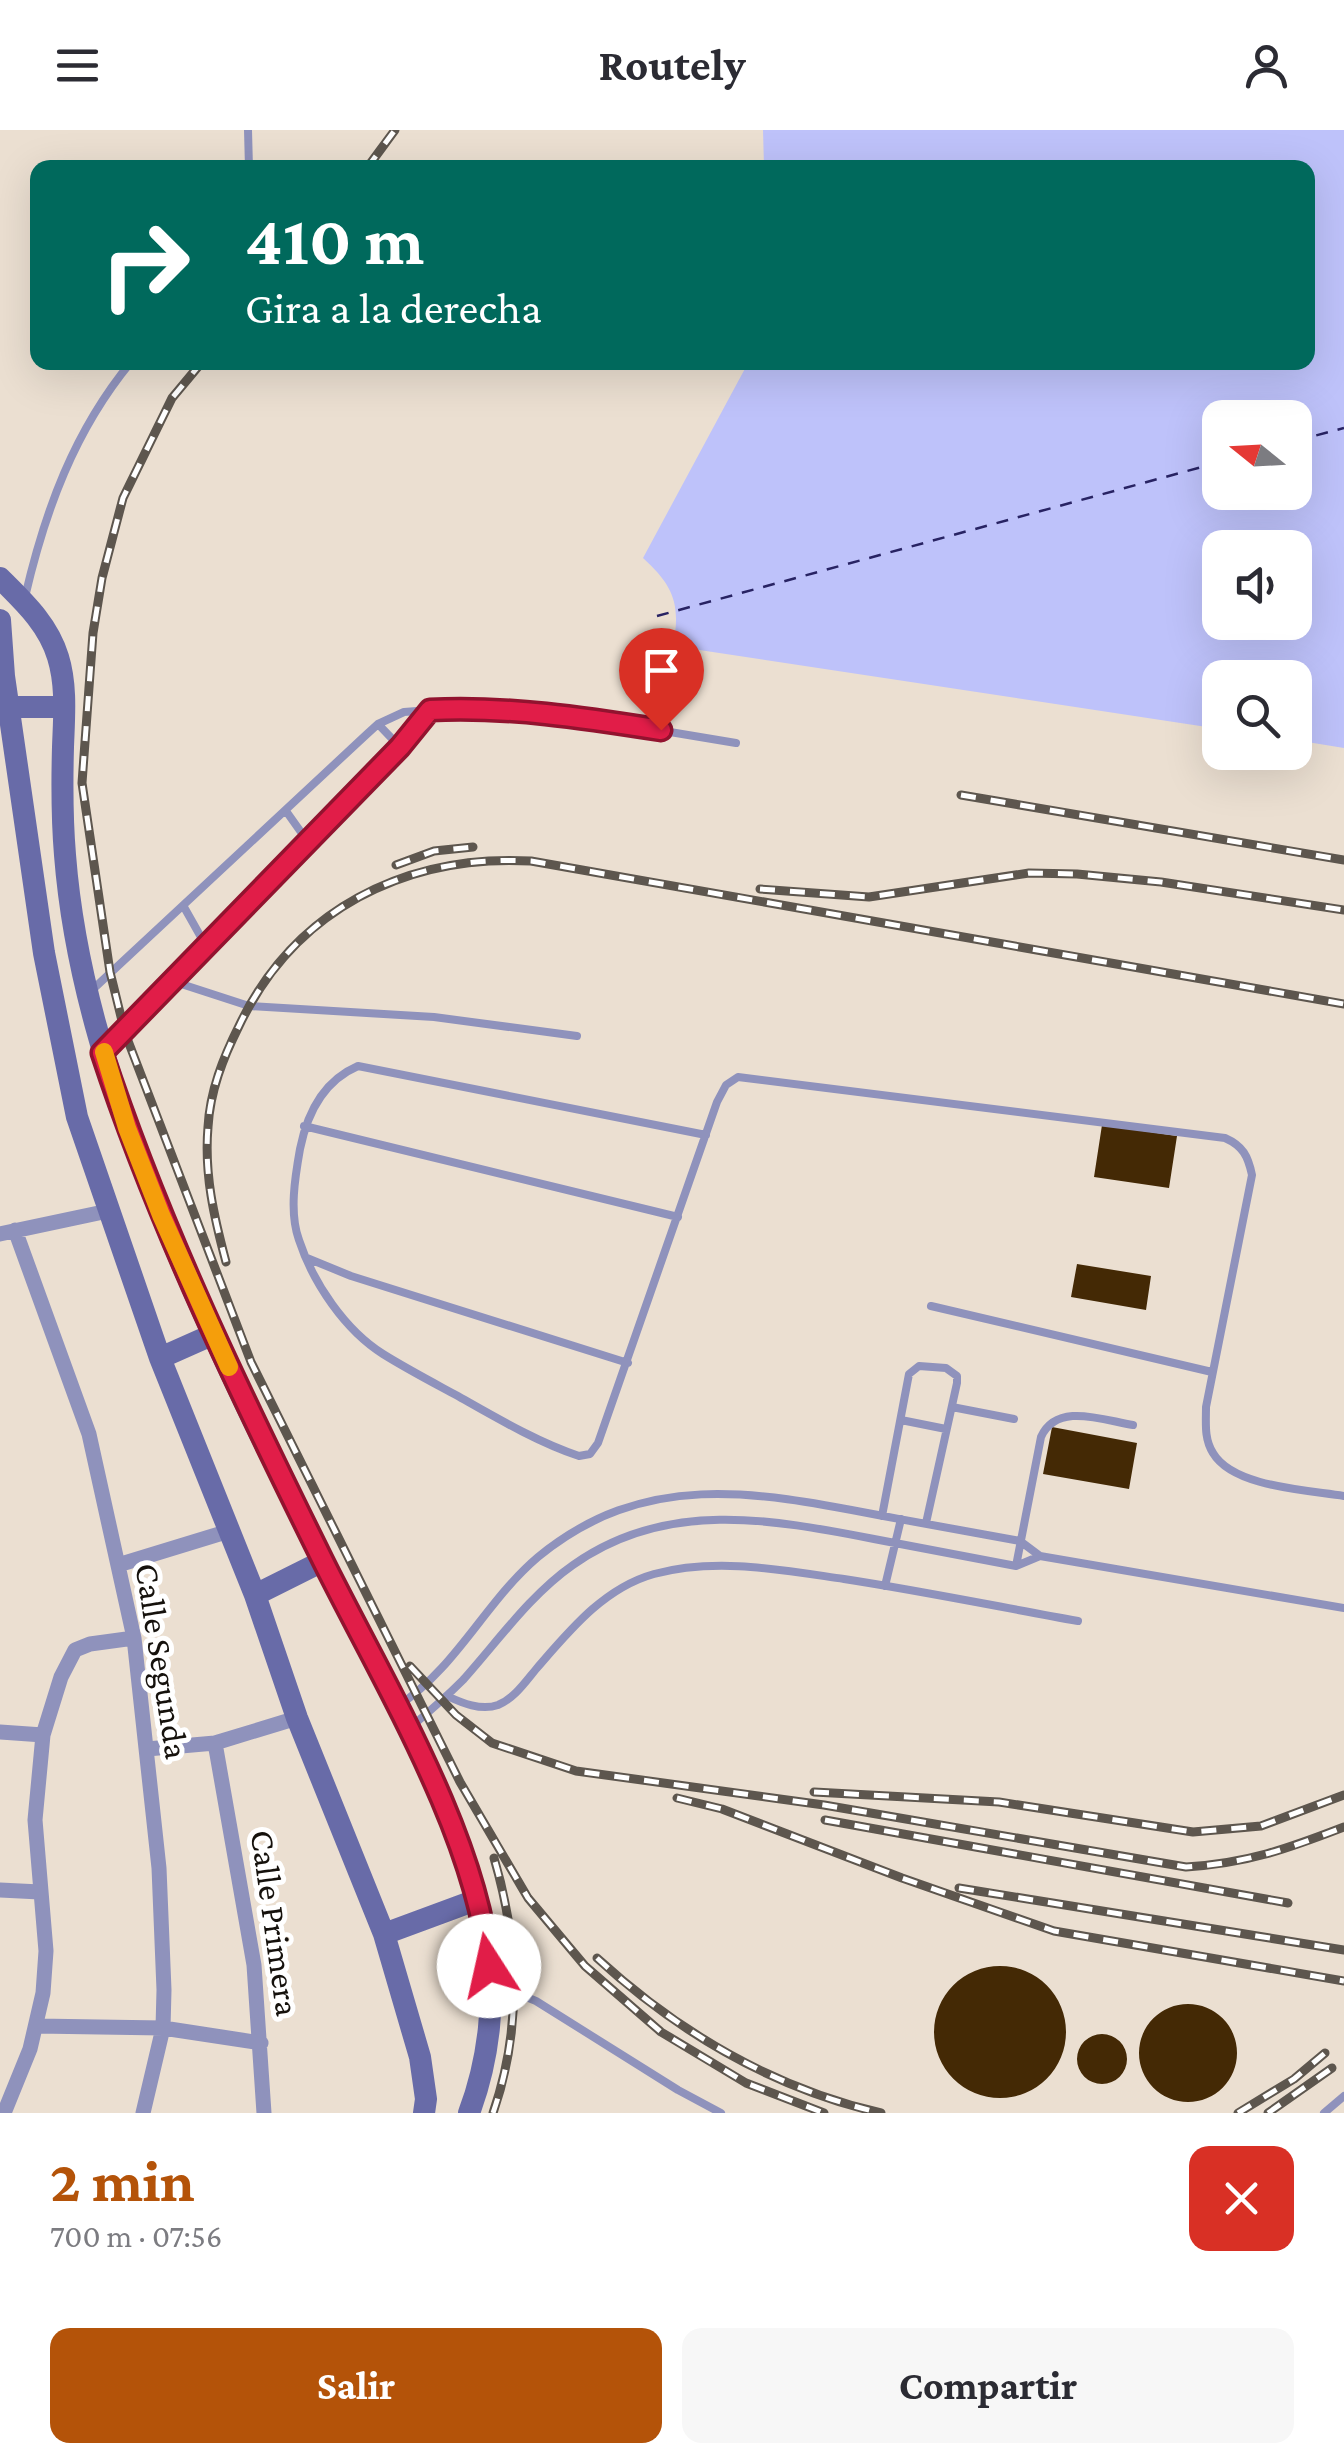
<!DOCTYPE html>
<html lang="es">
<head>
<meta charset="utf-8">
<style>
	:root { --surface:#fff; --page:#f7f7f7; --text:#2b2b33; --muted:#7c7c81; --accent:#b45309 }
	body { margin:0; font-family:"Crimson Pro",serif; background:var(--page); color:var(--text); height:100vh; display:flex; flex-direction:column; font-size:38px; white-space:nowrap }
	* { box-sizing:border-box; margin:0 }
	p { font-size:32px; color:var(--muted) }
	.icon { flex:none; width:55px; height:55px; fill:none; stroke:currentColor; stroke-width:2; stroke-linecap:round; stroke-linejoin:round }
	.map { position:relative; height:1983px; overflow:hidden }
	.side { display:flex; flex-direction:column; background:var(--surface); flex:1 }
	.side>* { flex:none }
	.guide { position:absolute; left:30px; top:30px; width:1285px; height:210px; border-radius:20px; box-shadow:0 10px 40px #0002; background:#00695c; color:#fff; overflow:hidden }
	.needle { width:65px; rotate:288deg }
	.tools { position:absolute; left:1202px; top:270px; display:grid; gap:20px }
	.tools a { display:grid; place-items:center; width:110px; height:110px; border-radius:20px; background:var(--surface); box-shadow:0 10px 40px #0002; font-size:50px }
	.pin { position:absolute; display:grid; place-items:center; width:85px; height:85px; color:#fff; margin:-102px -42px; border-radius:50% 50% 50% 0; rotate:-45deg; box-shadow:0 0 10px #0007 }
	.pin .icon { rotate:45deg }
	.me { position:absolute; width:110px; margin:-55px; rotate:350deg; stroke-linejoin:round; filter:drop-shadow(0 0 8px #0008) }
	.turn { display:flex; align-items:center; gap:35px; height:210px; padding:0 50px; font-size:45px }
	.turn .icon { width:130px; height:130px; stroke-width:2.5 }
	.turn b { display:block; font-size:70px; line-height:85px }
	.round { display:grid; place-items:center; flex:none; width:105px; height:105px; border-radius:20px; background:var(--page) }
	.summary { display:flex; align-items:center; justify-content:space-between; height:170px; padding:0 50px }
	h1 { font-size:60px; font-weight:700; line-height:75px; color:var(--accent) }
	.action { display:flex; gap:20px; margin-top:auto; padding:20px 50px }
	.action a { flex:1; height:115px; border-radius:20px; background:var(--accent); color:#fff; font-size:40px; font-weight:700; line-height:115px; text-align:center }
	.action a+a { background:var(--page); color:var(--text) }
	header { display:flex; justify-content:space-between; align-items:center; height:130px; padding:0 50px; background:var(--surface); font-size:45px; font-weight:700 }
	.map>svg:first-child { display:block }
	.water { fill:#bec2fa; fill-rule:evenodd }
	.lines { fill:none; stroke-linecap:round; stroke-linejoin:round }
	.ferry { stroke:#282363; stroke-width:2.5; stroke-dasharray:12 10; stroke-linecap:butt }
	.building { fill:#442905 }
	.lane { stroke:#8f92bc; stroke-width:8 }
	.street { stroke:#8f92bc; stroke-width:15 }
	.secondary { stroke:#686ba8; stroke-width:22 }
	.rail-casing { stroke:#5d564e; stroke-width:9 }
	.rail { stroke:#fff; stroke-width:5; stroke-dasharray:15; stroke-linecap:butt }
	.route-casing { stroke:#92132f; stroke-width:25 }
	.route { stroke:#e11d48; stroke-width:18 }
	.slow { stroke:#f59e0b; stroke-width:18 }
	.labels { text-anchor:middle; dominant-baseline:central; stroke-width:10; stroke-linejoin:round; paint-order:stroke }
	.street-label { font-size:35px; fill:#15110c; stroke:#fff }
</style>
</head>
<body>
<header><svg class="icon" aria-label="menu" viewBox="0 0 24 24"><path d="M4 6h16M4 12h16M4 18h16"/></svg>Routely<svg class="icon" aria-label="person" viewBox="0 0 24 24"><circle cx="12" cy="8" r="4"/><path d="M4 21q1-7 8-7t8 7"/></svg></header>
<div class="map">
<svg width="1344" height="1983" viewBox="0 0 1344 1983">
	<rect width="100%" height="100%" fill="#ebdfd1"/>
	<!-- water -->
	<path class="water" d="M763,0H1344V618L1295,610V548H1220V599L673,516C681,475 674,456 643,428L748,233L1308,232V38L764,37ZM1220,288H1295V362H1220ZM1220,418H1295V492H1220Z"/>
	<g class="lines">
		<!-- ferry -->
		<path class="ferry" d="M1295,311L1344,298
			M657,486L1220,332"/>
	</g>
	<!-- building -->
	<path class="building" d="M1102,995L1177,1006L1169,1058L1094,1047Z
		M1077,1134L1151,1146L1146,1180L1071,1167Z
		M1052,1297L1137,1313L1129,1359L1043,1344Z
		M934 1902a66 66 0 1 1 132 0a66 66 0 1 1-132 0Z
		M1139 1923a49 49 0 1 1 98 0a49 49 0 1 1-98 0Z
		M1077 1929a25 25 0 1 1 50 0a25 25 0 1 1-50 0Z"/>
	<g class="lines">
		<!-- lane -->
		<path class="lane" d="M248,0L249,38
			M25,467C45,381 74,301 131,232
			M378,594L400,617
			M286,681L308,712
			M184,777L206,816
			M172,851L249,876L434,887L577,906
			M91,861L367,604L378,594L404,582L456,578L586,588L736,613
			M106,920L400,617L430,579
			M304,996L678,1087
			M706,1005L358,936C323,951 307,984 300,1019C295,1047 289,1083 299,1110C313,1153 345,1200 383,1224C407,1239 432,1252 456,1265C495,1287 537,1312 579,1326L590,1324L598,1313L717,972L726,955L738,947L1225,1008C1243,1016 1248,1026 1252,1045L1206,1277C1206,1293 1204,1309 1213,1323C1233,1357 1307,1360 1344,1366
			M307,1128L351,1146L628,1233
			M931,1176L1212,1242
			M952,1277L1014,1289
			M901,1290L946,1299
			M882,1386L909,1244L919,1236L946,1238L957,1246V1253L926,1393
			M1016,1436L1041,1307C1057,1272 1102,1290 1133,1295
			M885,1456L901,1389
			M447,1566C462,1573 481,1581 498,1575C515,1568 526,1551 537,1538C570,1500 604,1458 654,1444C716,1427 782,1440 844,1449C922,1461 1000,1477 1078,1491
			M398,1576C458,1536 485,1472 538,1427C644,1340 754,1361 878,1385C925,1394 972,1402 1020,1411L1040,1426L1344,1478
			M412,1596C430,1581 447,1566 463,1550C498,1511 530,1465 573,1435C666,1369 771,1389 874,1409C921,1418 969,1427 1016,1436L1040,1426
			M495,1860L514,1862L536,1871L678,1960L721,1983
			M1324,1983L1344,1966"/>
		<!-- street -->
		<path class="street" d="M15,1100L89,1304L134,1508L159,1738L164,1860L163,1898L143,1983
			M0,1104L108,1081
			M118,1435L229,1401
			M0,1602L43,1605
			M215,1613L254,1835L264,1983
			M147,1619L215,1613L297,1588
			M0,1760L40,1762
			M37,1896L163,1898L261,1913
			M4,1983L30,1919L43,1863L46,1821L35,1690L43,1605L61,1547L75,1520L90,1514L134,1508"/>
		<!-- secondary -->
		<path class="secondary" d="M0,448C24,472 48,494 58,527C67,556 64,588 63,617C62,653 62,689 65,725C74,841 109,951 151,1059C207,1202 277,1341 347,1478C399,1581 467,1697 487,1812C496,1868 489,1930 469,1983
			M0,490L4,546L44,823L77,987L160,1228L255,1465L297,1588L384,1804L420,1927L426,1969L424,1983
			M8,577H64
			M160,1228L214,1204
			M255,1465L323,1431
			M384,1804L476,1770"/>
		<!-- rail casing -->
		<g class="rail-casing">
			<path id="rail" d="M367,38L395,0
				M202,232L172,268L123,368L102,448L93,503L82,653L110,842L125,903L251,1232L460,1652L528,1768L585,1836L661,1902L746,1953L824,1983
				M961,665L1344,730
				M396,735L434,721L473,717
				M760,759L869,767L1029,743L1077,744L1161,752L1344,780
				M226,1132C214,1087 204,1044 208,997C210,961 223,928 239,896C294,780 405,724 531,731L1344,874
				M410,1536L456,1585L492,1613L576,1641L824,1675L1186,1737C1248,1733 1287,1719 1344,1697
				M814,1662L999,1672L1193,1702L1261,1696L1344,1665
				M677,1668L722,1679L902,1748L1054,1801L1344,1851
				M825,1690L1288,1773
				M959,1758L1344,1820
				M597,1828C678,1902 773,1958 881,1983
				M493,1983C522,1899 519,1813 494,1728
				M1238,1983L1294,1949L1325,1923
				M1268,1983L1332,1938"/>
		</g>
		<!-- rail -->
		<use href="#rail" class="rail"/>
	</g>
	<g class="lines">
		<!-- route casing -->
		<g class="route-casing">
			<path id="route" d="M489,1836C477,1705 381,1548 323,1431C241,1265 160,1099 102,923L400,617L430,580C507,576 585,588 661,600"/>
		</g>
		<!-- route -->
		<use href="#route" class="route"/>
		<!-- slow -->
		<path class="slow" d="M104,922L127,998L161,1085L229,1237"/>
	</g>
	<g class="labels">
		<!-- street labels -->
		<g class="street-label">
			<text transform="translate(162 1531) rotate(81)">Calle Segunda</text>
			<text transform="translate(275 1793) rotate(82)">Calle Primera</text>
		</g>
	</g>
</svg>
<div class="tools">
<a><svg class="needle" viewBox="-14 -14 28 28"><path d="M0-13l5 13h-10z" fill="#e53935"/><path d="M0 13l5-13h-10z" fill="#7c7c81"/></svg></a>
<a><svg class="icon" aria-label="sound" viewBox="0 0 24 24"><path d="M4 9h4l5-4v14l-5-4H4zM17 9q2 3 0 6"/></svg></a>
<a><svg class="icon" aria-label="search" viewBox="0 0 24 24"><circle cx="10" cy="10" r="6"/><path d="M15 15l6 6"/></svg></a>
</div>
<div class="pin" style="left:661px;top:600px;background:#d93025"><svg class="icon" aria-label="arrive" viewBox="0 0 24 24"><path d="M6 21V4h12l-3 4 3 4H6"/></svg></div>
<svg class="me" style="left:489px;top:1836px" viewBox="-20 -20 40 40"><circle r="19" fill="#fff"/><path d="M0-13L10 11 0 6-10 11z" fill="#e11d48"/></svg>
<div class="guide">
<div class="turn"><svg class="icon" aria-label="right" viewBox="0 0 24 24"><path d="M7 20v-9h11M14 6l5 5-5 5"/></svg><div><b>410 m</b>Gira a la derecha</div></div>
</div>
</div>
<section class="side">
<div class="summary"><div><h1>2 min</h1><p>700 m · 07:56</p></div><a class="round" style="background:#d93025;color:#fff"><svg class="icon" aria-label="close" viewBox="0 0 24 24"><path d="M6 6l12 12M18 6L6 18"/></svg></a></div>
<div class="action"><a>Salir</a><a>Compartir</a></div>
</section>
</body>
</html>
